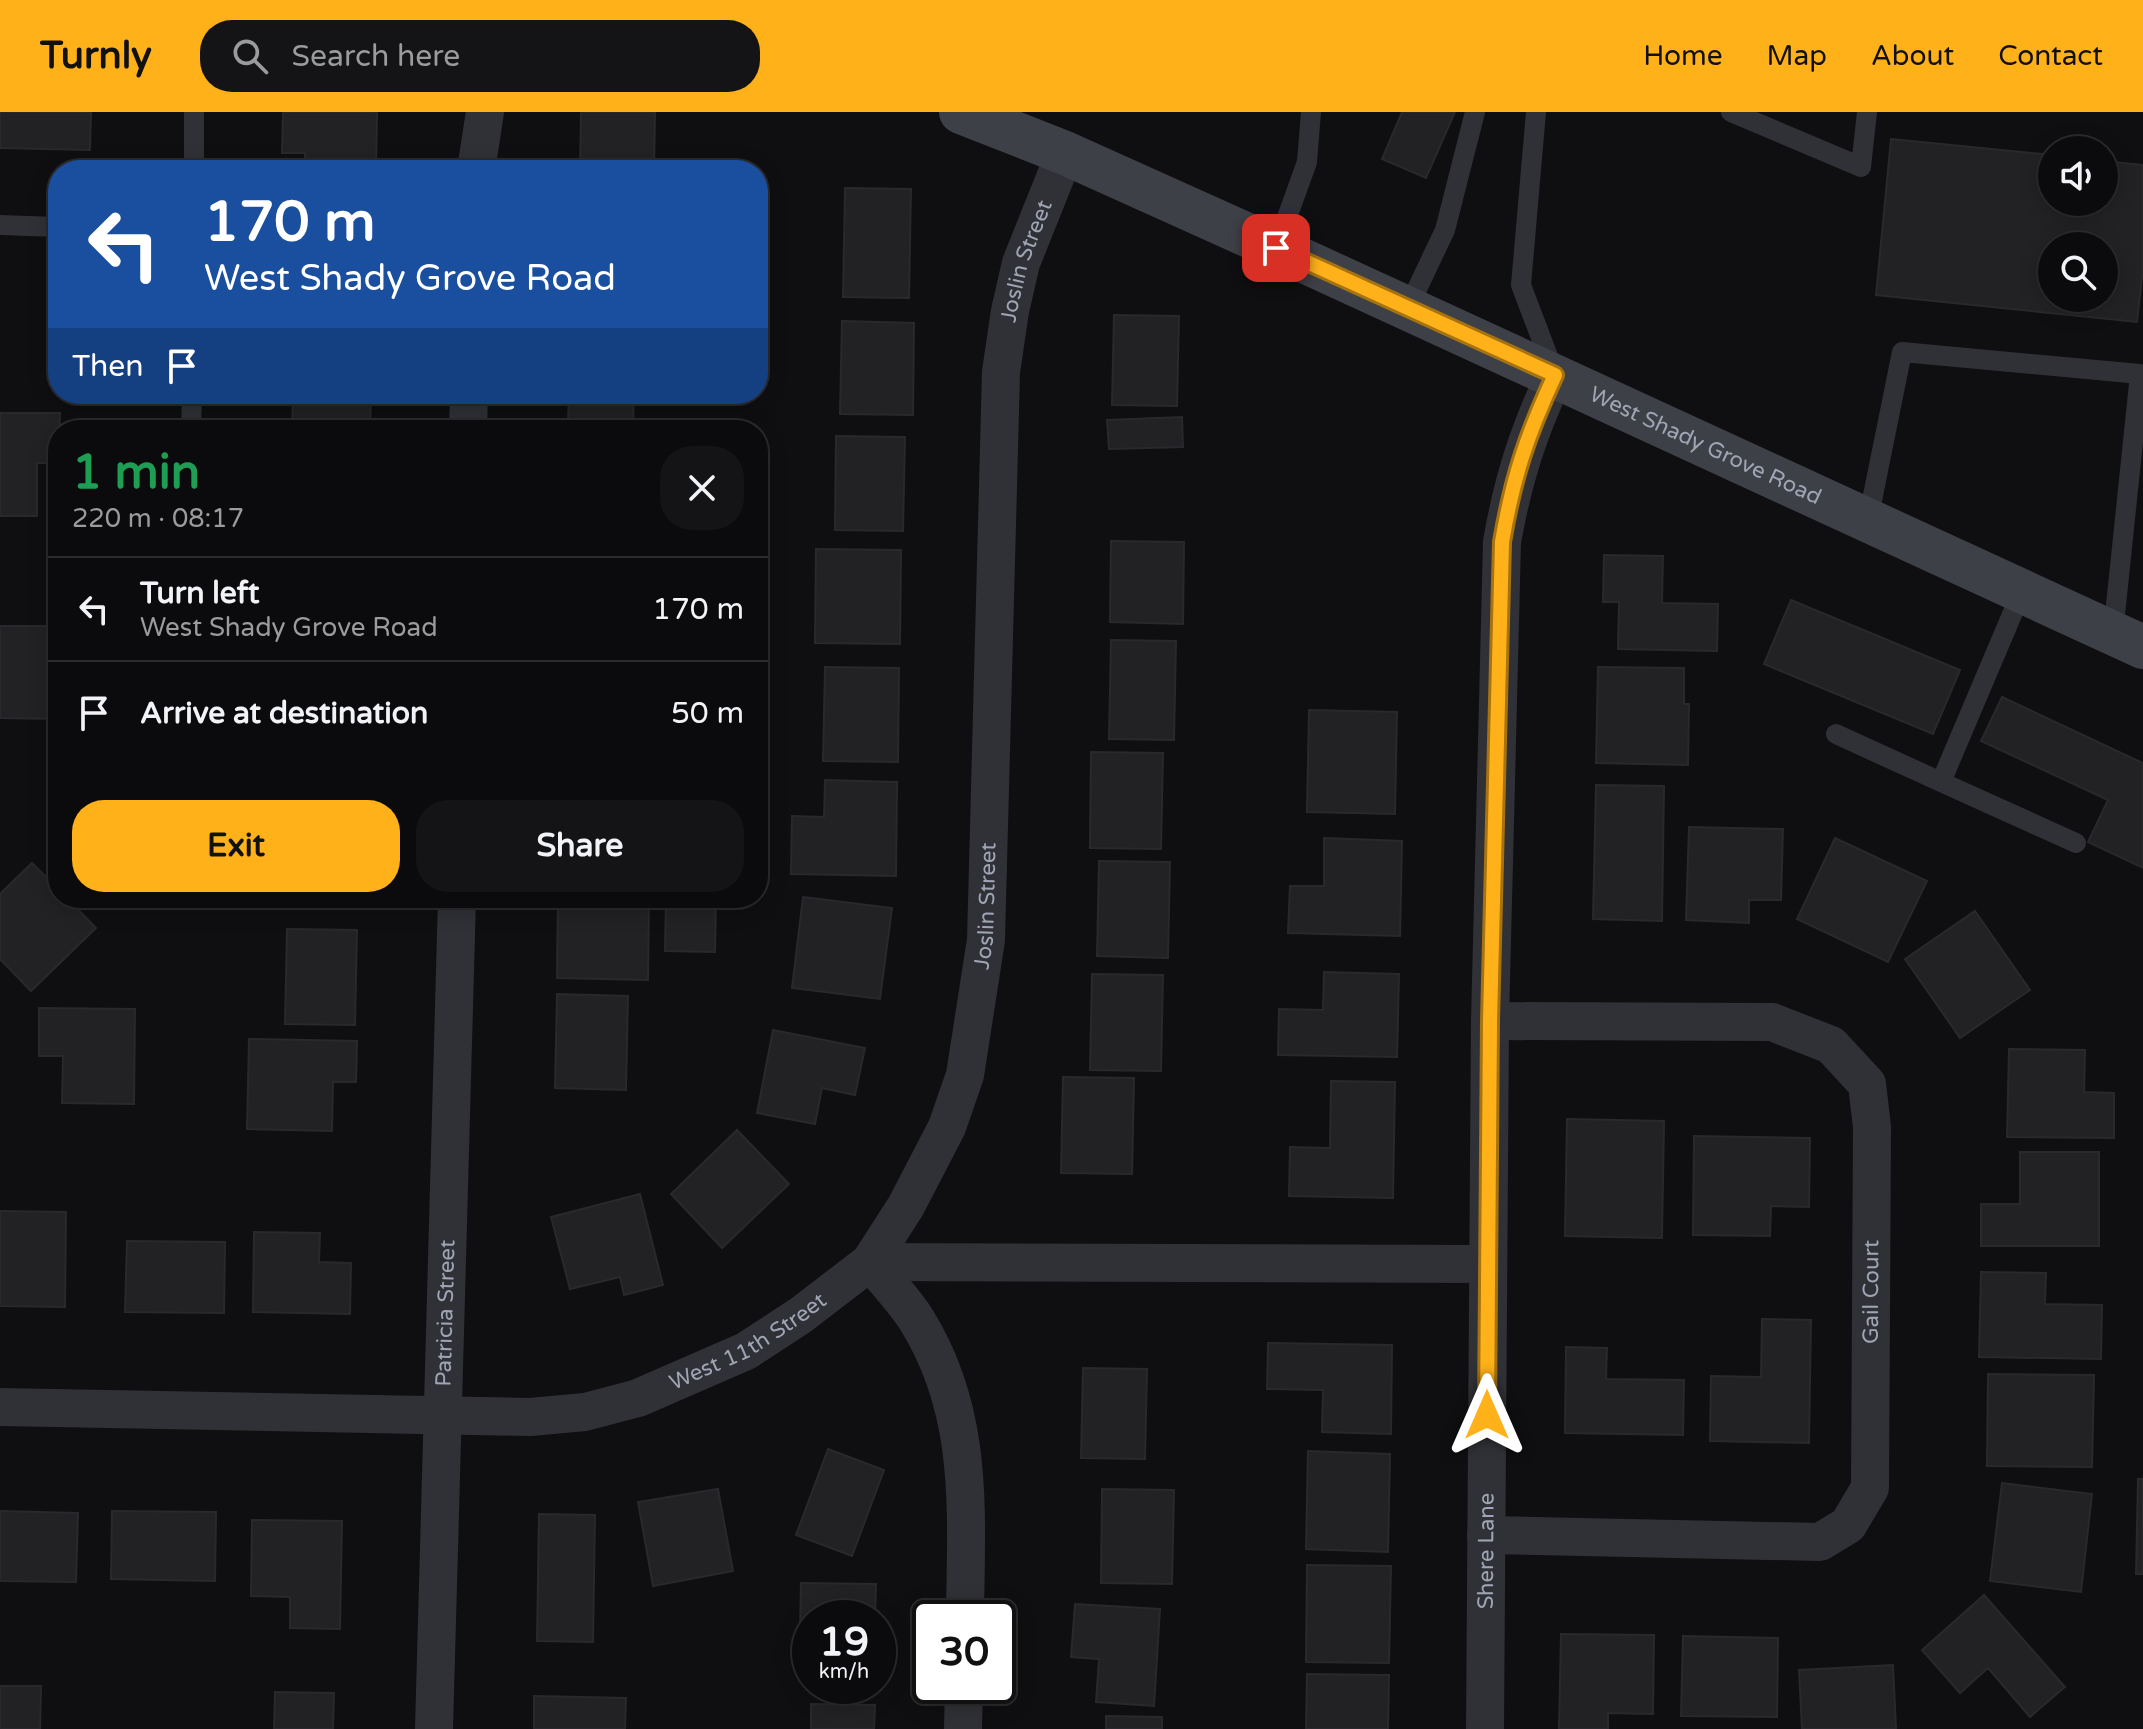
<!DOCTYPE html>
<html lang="en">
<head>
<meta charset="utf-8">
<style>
	:root { --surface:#0b0b0d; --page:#141416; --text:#f1f3f6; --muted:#9a9b9d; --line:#2b2b2e; --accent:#ffb119 }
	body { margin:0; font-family:"Varela Round",sans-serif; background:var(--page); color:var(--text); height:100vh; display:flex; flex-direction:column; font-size:30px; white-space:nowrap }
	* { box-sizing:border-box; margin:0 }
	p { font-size:26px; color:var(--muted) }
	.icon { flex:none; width:44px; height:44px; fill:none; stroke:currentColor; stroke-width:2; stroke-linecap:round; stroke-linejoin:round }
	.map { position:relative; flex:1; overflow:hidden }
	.sheet { position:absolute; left:48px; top:308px; width:720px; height:488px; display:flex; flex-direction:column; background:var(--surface); border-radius:32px; box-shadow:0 4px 20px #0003,0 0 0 2px var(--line) }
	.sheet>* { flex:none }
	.guide { position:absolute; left:48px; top:48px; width:720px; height:244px; border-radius:32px; box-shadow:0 4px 20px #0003,0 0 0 2px var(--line); background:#1a4fa0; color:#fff; overflow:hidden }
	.tools { position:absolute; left:2038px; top:24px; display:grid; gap:16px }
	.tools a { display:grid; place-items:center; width:80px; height:80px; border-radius:50%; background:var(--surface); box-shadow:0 4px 20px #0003,0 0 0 2px var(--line); font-size:40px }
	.speed { position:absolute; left:792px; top:1488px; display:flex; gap:16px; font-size:40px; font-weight:700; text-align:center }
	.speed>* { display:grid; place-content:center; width:104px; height:104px; border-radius:50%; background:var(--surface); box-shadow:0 4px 20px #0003,0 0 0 2px var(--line); line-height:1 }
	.speed small { font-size:20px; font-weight:400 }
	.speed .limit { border:4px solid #111; border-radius:12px; background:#fff; color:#111 }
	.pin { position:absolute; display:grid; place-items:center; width:68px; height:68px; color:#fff; margin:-34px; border-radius:16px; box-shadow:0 4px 12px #0006 }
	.me { position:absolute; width:88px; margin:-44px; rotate:0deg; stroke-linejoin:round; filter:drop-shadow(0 0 6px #0008) }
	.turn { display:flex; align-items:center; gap:28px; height:168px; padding:0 24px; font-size:36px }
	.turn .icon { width:104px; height:104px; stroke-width:2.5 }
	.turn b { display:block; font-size:56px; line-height:68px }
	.then { display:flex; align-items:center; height:76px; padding:0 24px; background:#0003; gap:16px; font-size:30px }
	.round { display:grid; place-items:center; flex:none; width:84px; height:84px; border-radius:32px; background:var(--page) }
	.overview { display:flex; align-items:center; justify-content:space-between; height:136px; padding:0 24px }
	h1 { font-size:48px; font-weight:700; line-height:60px; color:#1e9e55 }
	.action { display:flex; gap:16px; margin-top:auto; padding:16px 24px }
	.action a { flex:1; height:92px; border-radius:32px; background:var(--accent); color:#111; font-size:32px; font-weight:700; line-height:92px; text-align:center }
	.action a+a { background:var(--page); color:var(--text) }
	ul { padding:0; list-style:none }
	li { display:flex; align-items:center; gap:24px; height:104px; padding:0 24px; border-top:2px solid var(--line) }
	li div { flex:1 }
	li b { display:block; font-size:30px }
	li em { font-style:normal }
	header { display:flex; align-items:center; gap:48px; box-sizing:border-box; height:112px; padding:0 40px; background:var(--accent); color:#111 }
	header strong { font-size:38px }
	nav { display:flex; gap:44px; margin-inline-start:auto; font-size:28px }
	.search { width:560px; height:72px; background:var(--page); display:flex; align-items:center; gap:20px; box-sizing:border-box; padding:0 28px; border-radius:32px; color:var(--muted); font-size:30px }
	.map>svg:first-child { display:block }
	.building { fill:#222225; stroke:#29292d; stroke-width:2; fill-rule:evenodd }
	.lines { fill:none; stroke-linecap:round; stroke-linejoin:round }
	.service { stroke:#303136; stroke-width:20 }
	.minor { stroke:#303136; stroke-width:38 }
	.secondary { stroke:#3e4047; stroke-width:44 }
	.route-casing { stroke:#a67310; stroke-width:20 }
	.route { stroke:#ffb119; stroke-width:14 }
	.labels { text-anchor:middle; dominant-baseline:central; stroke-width:8; stroke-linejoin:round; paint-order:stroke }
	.street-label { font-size:22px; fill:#9fa5b4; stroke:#0a0a0c }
</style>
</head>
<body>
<header>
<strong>Turnly</strong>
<div class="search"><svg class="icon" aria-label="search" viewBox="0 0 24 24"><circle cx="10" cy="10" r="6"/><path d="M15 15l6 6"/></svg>Search here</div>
<nav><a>Home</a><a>Map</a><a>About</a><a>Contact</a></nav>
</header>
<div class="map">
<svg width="2143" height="1617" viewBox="0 0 2143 1617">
	<rect width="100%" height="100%" fill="#0f0f11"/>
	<!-- building -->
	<path class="building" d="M0,0H91L90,38L0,36Z
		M283,0H377L376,58H305V41H282Z
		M581,0H655L654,58H580Z
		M1402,0H1455L1426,66L1382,47Z
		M1891,27L2052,43V90H2104V49L2143,53V156L2137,210L1876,183ZM2052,134H2104V186H2052Z
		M845,76L911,77L909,186L843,185Z
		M1114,203L1179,204L1177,294L1112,293Z
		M842,209L914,211L913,303L840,302Z
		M293,282H371L370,318H292Z
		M569,282H634L633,313L568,312Z
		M0,301H60L58,351H37V404H0Z
		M1182,305L1183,335L1109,337L1107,308Z
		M836,324L905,325L903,419L835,418Z
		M1111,429L1184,430L1183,512L1110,510Z
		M816,437L901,438L900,532L815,531Z
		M1604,443L1663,444L1662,491L1718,492L1717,539L1618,537L1619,490H1603Z
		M1791,488L1960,558L1933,622L1764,552Z
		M0,514H58V607L0,606Z
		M1111,528L1176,529L1174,628L1109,627Z
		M825,555L899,556L898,650L823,649Z
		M1598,555L1684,556V592H1689L1688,653L1596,651Z
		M2002,585L2143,651V756L2088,730L2108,688L1981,629Z
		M1309,598L1397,600L1395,702L1307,700Z
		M1091,640L1163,641L1161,737L1090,736Z
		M825,668L897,670L896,764L791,762L792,704L824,705Z
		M1596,673L1664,674L1662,809L1593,807Z
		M1689,715L1783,717L1781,788H1749V811L1686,808Z
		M1324,726L1402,729L1400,824L1288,821L1290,774H1324Z
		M1835,726L1927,769L1888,850L1797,807Z
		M1099,749L1170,750L1168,846L1097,844Z
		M32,751L58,777V786H67L96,816L31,879L0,847V782Z
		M803,785L892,796L880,887L792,876Z
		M558,786H649L648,868L557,866Z
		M666,786H716L715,840L665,839Z
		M1975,799L2030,878L1960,926L1905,847Z
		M287,817L357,818L355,913L285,912Z
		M1324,860L1399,862L1397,945L1278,943L1279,897L1323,898Z
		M1092,862L1163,863L1161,959L1090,958Z
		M557,882L628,884L626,978L555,976Z
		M39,896L135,897L134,992L62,991L63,944H39Z
		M773,918L865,936L855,983L822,976L815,1012L757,1001Z
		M249,927L357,929L356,970H333L332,1019L247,1017Z
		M2009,937L2085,938L2084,980L2114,981V1026L2007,1025Z
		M1063,965L1134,966L1132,1062L1061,1061Z
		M1331,969L1395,970L1393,1086L1289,1084L1290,1035L1330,1036Z
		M1567,1007L1664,1009L1662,1126L1565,1124Z
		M737,1018L789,1072L722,1136L671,1082Z
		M1694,1024L1810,1026L1809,1095L1771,1094L1770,1124L1693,1123Z
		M2020,1040H2099V1134H1981V1092H2020Z
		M640,1082L663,1173L624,1183L620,1165L570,1177L551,1105Z
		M0,1099L66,1100L65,1195L0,1194Z
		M254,1120L320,1121L319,1150L351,1151L350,1202L253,1200Z
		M127,1129L225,1130L224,1201L125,1200Z
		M1981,1160L2046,1161L2045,1192L2102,1193L2101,1247L1979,1245Z
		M1762,1207L1811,1208L1809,1331L1710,1329L1711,1264L1761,1265Z
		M1268,1231L1392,1233L1391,1322L1322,1320L1323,1278L1267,1277Z
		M1566,1235L1607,1236L1606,1267L1684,1268L1683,1323L1565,1321Z
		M1083,1256L1147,1257L1145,1347L1081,1346Z
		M1988,1262L2094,1263L2092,1355L1987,1354Z
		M828,1337L884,1358L852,1444L796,1423Z
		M1308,1339L1390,1342L1388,1440L1306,1437Z
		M2138,1367H2143V1462H2136Z
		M2002,1371L2092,1382L2081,1480L1990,1469Z
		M718,1377L733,1459L653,1474L638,1390Z
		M1102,1377L1174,1378L1172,1472L1101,1471Z
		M0,1399L78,1401L76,1470L0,1469Z
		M112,1399L216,1400L215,1469L111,1467Z
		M539,1402L595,1403L593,1530L537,1529Z
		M252,1408L342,1409L340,1517L290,1516V1485L251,1484Z
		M1307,1453L1391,1454L1389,1551L1306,1550Z
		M801,1471L876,1472L875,1506H810V1566H799Z
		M1984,1483L2065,1575L2030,1605L1988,1556L1960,1581L1922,1538Z
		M1075,1492L1160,1497L1154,1594L1096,1590L1099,1547L1071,1545Z
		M1561,1522L1654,1523L1653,1602L1608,1601V1617H1559Z
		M1683,1524L1778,1526L1777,1605L1681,1604Z
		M1893,1553L1896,1617H1802L1799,1558Z
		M1307,1562L1389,1563L1388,1617H1306Z
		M0,1574H41L40,1617H0Z
		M275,1580L334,1581L333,1617H274Z
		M534,1584L626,1586L625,1617H534Z
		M811,1592L875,1593L874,1617H811Z
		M1106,1604L1162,1605V1617H1106Z"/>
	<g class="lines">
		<!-- service -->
		<path class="service" d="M194,0V58
			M1536,0L1521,173L1554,260
			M1731,0L1861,55L1867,0
			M0,113L58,115
			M1276,136L1307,50L1311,0
			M1408,196L1445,118L1475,0
			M191,318L192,282
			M1868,408L1902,240L2140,262L2113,522
			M2022,479L1941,670L2076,731
			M1836,622L1941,670"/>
		<!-- minor -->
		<g class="minor">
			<path d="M476,58L485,0"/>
			<path d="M468,318L469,282"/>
			<path d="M870,1150L1488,1152"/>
			<path d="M870,1150C885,1168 903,1187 916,1207C975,1301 966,1400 965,1506"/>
			<path id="s1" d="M0,1295L530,1305L585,1300L638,1286L746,1239L801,1203L870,1150L906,1094L947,1015L965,963L986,828L1001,260L1010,199L1021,151L1065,41"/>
			<path id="s2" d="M1486,1423L1820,1430L1848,1413L1870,1376L1872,1015L1867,972L1831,933L1772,910L1490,909"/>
			<path id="s3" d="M434,1617L457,786"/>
			<path d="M963,1617L964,1574"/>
			<path id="s4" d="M1485,1617L1490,909L1502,430C1513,367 1528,321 1555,263"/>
		</g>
		<!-- secondary -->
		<path class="secondary" id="s5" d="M961,0L1065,41L1276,136L2143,535"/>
	</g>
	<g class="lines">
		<!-- route casing -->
		<g class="route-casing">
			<path id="route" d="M1276,136L1555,263C1527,323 1513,365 1502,430L1490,909L1487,1303"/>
		</g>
		<!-- route -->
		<use href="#route" class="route"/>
	</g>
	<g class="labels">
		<!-- street labels -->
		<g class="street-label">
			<text stroke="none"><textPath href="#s1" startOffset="1940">Joslin Street</textPath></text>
			<text stroke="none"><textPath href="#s5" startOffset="816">West Shady Grove Road</textPath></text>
			<text stroke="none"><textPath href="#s1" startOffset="1292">Joslin Street</textPath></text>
			<text stroke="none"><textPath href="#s2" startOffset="606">Gail Court</textPath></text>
			<text stroke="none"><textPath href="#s3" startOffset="416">Patricia Street</textPath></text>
			<text stroke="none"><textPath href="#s1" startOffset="764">West 11th Street</textPath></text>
			<text stroke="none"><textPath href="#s4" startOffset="178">Shere Lane</textPath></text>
		</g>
	</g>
</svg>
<div class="tools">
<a><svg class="icon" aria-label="sound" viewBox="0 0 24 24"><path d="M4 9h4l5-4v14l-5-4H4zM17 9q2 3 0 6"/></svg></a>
<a><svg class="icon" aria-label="search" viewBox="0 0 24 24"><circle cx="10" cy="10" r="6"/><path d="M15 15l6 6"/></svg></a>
</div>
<div class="speed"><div>19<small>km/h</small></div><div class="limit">30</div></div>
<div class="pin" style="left:1276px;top:136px;background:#d93025"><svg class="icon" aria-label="arrive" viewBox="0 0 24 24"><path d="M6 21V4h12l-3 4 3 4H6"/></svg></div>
<svg class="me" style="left:1487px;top:1303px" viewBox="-20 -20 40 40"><path d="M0-17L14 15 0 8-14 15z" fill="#ffb119" stroke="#fff" stroke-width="4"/></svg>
<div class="guide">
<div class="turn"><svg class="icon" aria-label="left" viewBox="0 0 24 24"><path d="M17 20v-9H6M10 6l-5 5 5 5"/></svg><div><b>170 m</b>West Shady Grove Road</div></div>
<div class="then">Then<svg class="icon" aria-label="arrive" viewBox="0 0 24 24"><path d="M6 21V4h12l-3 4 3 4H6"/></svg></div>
</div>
<section class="sheet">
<div class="overview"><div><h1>1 min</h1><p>220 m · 08:17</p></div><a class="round"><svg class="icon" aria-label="close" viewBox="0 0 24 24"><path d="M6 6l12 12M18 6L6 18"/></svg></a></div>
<ul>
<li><svg class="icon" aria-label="left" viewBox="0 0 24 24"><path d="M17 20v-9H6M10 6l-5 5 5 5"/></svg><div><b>Turn left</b><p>West Shady Grove Road</p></div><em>170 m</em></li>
<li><svg class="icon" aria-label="arrive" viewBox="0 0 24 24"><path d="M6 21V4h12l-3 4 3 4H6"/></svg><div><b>Arrive at destination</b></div><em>50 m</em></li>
</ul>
<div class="action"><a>Exit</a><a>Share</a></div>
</section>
</div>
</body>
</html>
